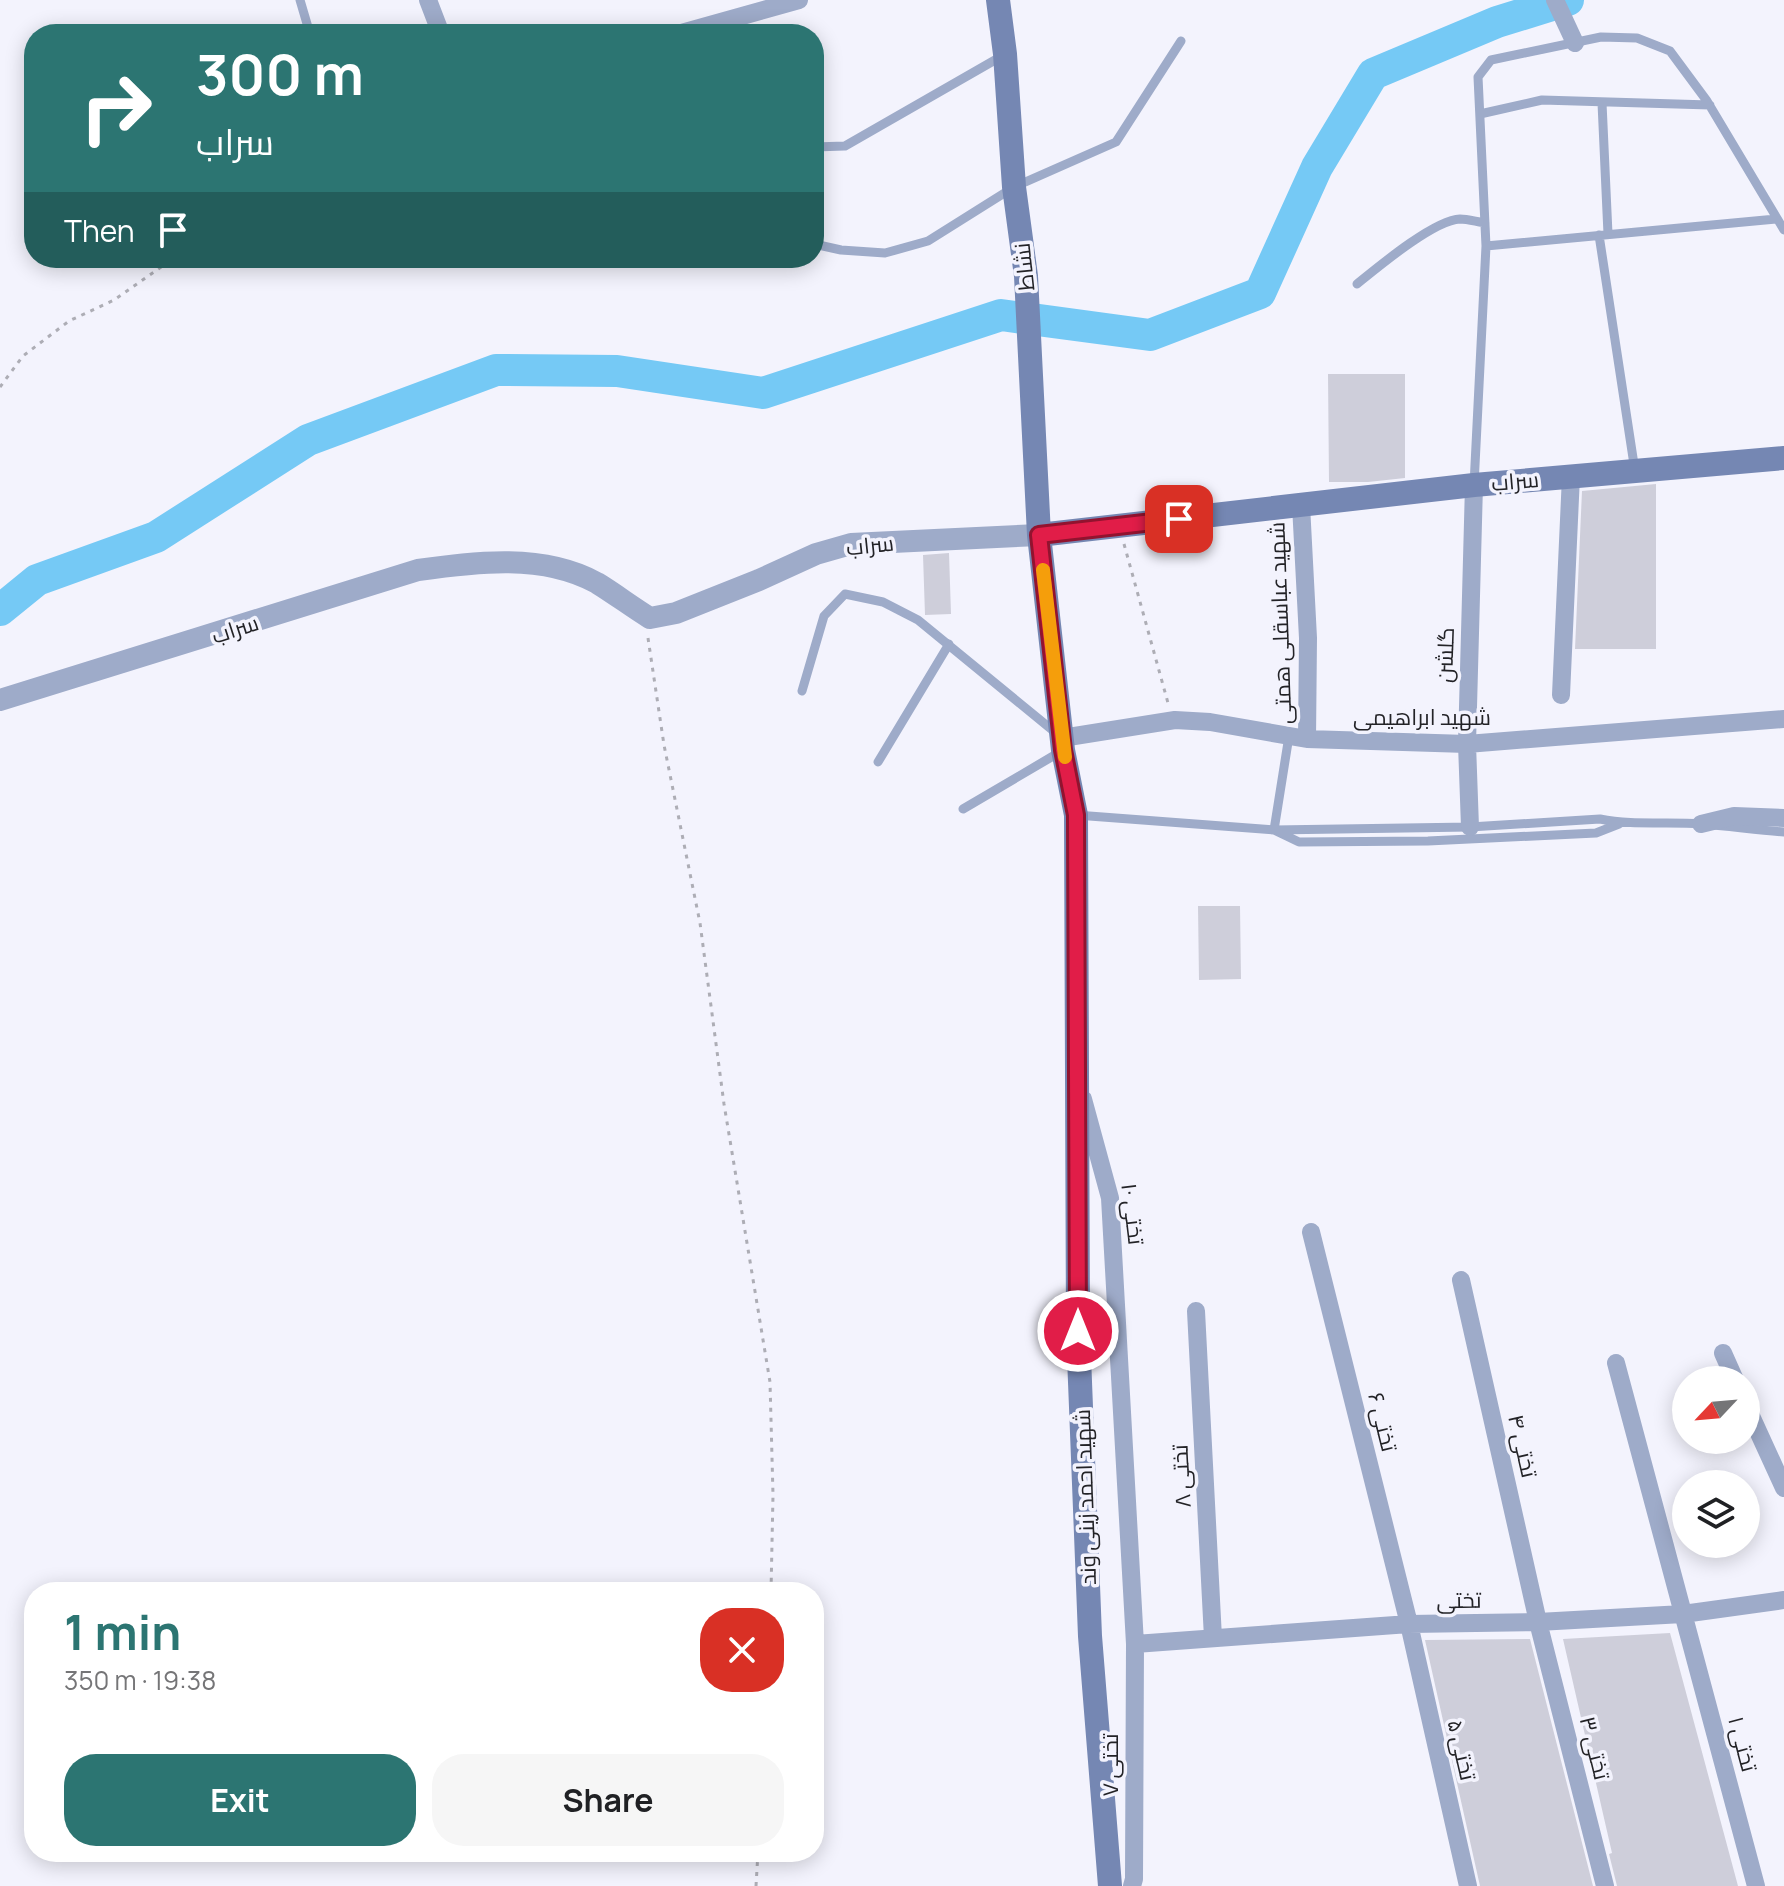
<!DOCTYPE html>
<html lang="en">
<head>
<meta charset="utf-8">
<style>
	:root { --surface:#fff; --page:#f6f6f6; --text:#202124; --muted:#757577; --accent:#2c7572 }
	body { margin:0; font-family:Manrope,Cairo,sans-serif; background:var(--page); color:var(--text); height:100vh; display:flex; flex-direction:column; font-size:30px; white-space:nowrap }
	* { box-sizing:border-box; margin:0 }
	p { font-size:26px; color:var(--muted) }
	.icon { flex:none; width:44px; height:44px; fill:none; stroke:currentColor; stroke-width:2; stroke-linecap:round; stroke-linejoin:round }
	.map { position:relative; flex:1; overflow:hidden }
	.sheet { position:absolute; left:24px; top:1582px; width:800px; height:280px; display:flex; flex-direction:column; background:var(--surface); border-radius:32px; box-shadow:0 4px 20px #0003 }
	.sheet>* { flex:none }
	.top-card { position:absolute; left:24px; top:24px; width:800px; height:244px; border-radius:32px; box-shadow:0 4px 20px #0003; background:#2c7572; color:#fff; overflow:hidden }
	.needle { width:52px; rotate:244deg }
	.fabs { position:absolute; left:1672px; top:1366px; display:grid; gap:16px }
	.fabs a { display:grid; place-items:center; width:88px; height:88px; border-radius:50%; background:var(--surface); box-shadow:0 4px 20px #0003; font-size:40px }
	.pin { position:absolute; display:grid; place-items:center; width:68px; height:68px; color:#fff; margin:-34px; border-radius:16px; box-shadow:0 4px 12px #0006 }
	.me { position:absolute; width:88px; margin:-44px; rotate:0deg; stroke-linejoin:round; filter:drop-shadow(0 0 6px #0008) }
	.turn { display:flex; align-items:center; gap:28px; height:168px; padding:0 40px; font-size:36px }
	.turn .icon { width:104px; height:104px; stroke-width:2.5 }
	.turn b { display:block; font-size:56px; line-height:68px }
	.then { display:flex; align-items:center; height:76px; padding:0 40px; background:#0003; gap:16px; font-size:30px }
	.round { display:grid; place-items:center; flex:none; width:84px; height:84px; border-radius:32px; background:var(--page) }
	.summary { display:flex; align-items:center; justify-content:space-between; height:136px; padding:0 40px }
	h1 { font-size:48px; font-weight:700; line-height:60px; color:var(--accent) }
	.action { display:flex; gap:16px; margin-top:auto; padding:16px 40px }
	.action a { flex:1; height:92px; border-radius:32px; background:var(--accent); color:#fff; font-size:32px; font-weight:700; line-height:92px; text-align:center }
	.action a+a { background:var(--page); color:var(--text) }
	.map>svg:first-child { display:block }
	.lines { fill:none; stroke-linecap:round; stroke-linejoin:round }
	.river { stroke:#75c9f5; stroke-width:32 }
	.building { fill:#ceceda }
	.path { stroke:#adadb5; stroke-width:3; stroke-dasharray:4 6; stroke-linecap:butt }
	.service { stroke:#9eabc9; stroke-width:9 }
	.minor { stroke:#9eabc9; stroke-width:18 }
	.tertiary { stroke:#9eabc9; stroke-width:22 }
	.secondary { stroke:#7587b3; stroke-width:24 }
	.route-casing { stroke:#92132f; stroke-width:20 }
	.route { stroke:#e11d48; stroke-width:14 }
	.slow { stroke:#f59e0b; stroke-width:14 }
	.labels { text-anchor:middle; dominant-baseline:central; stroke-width:7; stroke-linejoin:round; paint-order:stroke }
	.street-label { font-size:22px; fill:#232327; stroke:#f3f3fd }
</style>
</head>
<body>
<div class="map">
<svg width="1784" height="1886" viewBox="0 0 1784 1886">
	<rect width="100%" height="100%" fill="#f3f3fd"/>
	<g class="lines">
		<!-- river -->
		<path class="river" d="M0,610L37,580L156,537L308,440L496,370L617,371L763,393L1001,315L1150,335L1260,293L1317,167L1373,74L1497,22L1568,0"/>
	</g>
	<!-- building -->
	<path class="building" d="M1328,374H1405V478L1368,482H1329Z
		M1656,484V649H1575L1582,491Z
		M949,553L951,614L925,615L923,555Z
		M1198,906H1240L1241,979L1199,980Z
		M1670,1633L1738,1886H1617L1609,1854L1612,1853L1563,1639Z
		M1530,1639L1593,1886H1480L1425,1640Z"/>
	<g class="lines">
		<!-- path -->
		<path class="path" d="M0,387L23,356L69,321L114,300L174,258
			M1124,544L1168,703
			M648,638L664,745L700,923L724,1104L770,1382L773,1495L771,1592
			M756,1886L758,1852"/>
		<!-- service -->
		<path class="service" d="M300,0L310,34
			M1602,103L1608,234
			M1480,114L1542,100L1710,105
			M814,147L845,146L1002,56
			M1599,235L1635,471
			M814,244L841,250L885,253L928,241L1014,187L1116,142L1181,41
			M1486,246L1776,219
			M1357,284C1378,267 1434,220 1460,219C1468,219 1477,222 1485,223
			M1474,485L1486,246L1478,77L1491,60L1601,37L1637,38L1670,51L1707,101L1784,230
			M802,691L824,616L845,594L883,602L918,620L1056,733
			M1289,736L1274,830L1299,842L1428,841L1596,833L1619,824
			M878,762L949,644
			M963,809L1060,752
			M1076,815L1274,830L1470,827L1600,819C1634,826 1667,821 1701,824C1729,826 1756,830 1784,832"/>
		<!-- minor -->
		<path class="minor" d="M428,0L441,34
			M1555,0L1575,43
			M678,34L799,0
			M1301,505L1308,638L1307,739
			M1561,695L1571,476
			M1062,738L1175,720L1210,722L1307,739L1467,744L1784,719
			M1701,824L1734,816L1784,818
			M1470,827L1467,744L1474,485
			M1083,1099L1110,1198L1135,1644L1134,1879L1132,1886
			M1311,1232L1409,1624L1468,1886
			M1461,1280L1538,1622L1605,1886
			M1196,1311L1213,1638
			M1723,1353L1735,1380
			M1616,1363L1756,1886
			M1746,1405L1784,1488
			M1135,1644L1409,1624L1538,1622L1683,1614L1784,1600"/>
		<!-- tertiary -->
		<path class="tertiary" d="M0,700L418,570C476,562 543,553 597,583C615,594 632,607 650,618L676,613L759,580L816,554L851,544L1039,535"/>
		<!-- secondary -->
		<path class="secondary" d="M998,0L1005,54L1014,187L1026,276L1039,535L1063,750L1076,815L1078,1331L1090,1636L1110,1886
			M1039,535L1474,485L1784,458"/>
	</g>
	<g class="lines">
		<!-- route casing -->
		<g class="route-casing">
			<path id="route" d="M1078,1331L1076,815L1063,750L1039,535L1179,519"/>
		</g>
		<!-- route -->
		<use href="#route" class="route"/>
		<!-- slow -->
		<path class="slow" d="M1043,570L1065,757"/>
	</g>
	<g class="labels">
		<!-- street labels -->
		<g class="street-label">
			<text transform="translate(1024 267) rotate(-96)">نشاط</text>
			<text transform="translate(1515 481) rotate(-5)">سراب</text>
			<text transform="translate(870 545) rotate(-6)">سراب</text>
			<text transform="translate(1280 623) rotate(-92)">شهید عباسقلی همتی</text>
			<text transform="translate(235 629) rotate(-18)">سراب</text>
			<text transform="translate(1445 655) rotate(-88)">گلشن</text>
			<text x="1422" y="717">شهید ابراهیمی</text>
			<text transform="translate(1133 1214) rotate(83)">تختی ۱۰</text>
			<text transform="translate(1383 1422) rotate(76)">تختی ۶</text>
			<text transform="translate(1523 1446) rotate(77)">تختی ۴</text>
			<text transform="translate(1181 1476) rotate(-93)">تختی ۸</text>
			<text transform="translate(1085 1497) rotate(-92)">شهید احمد زینی وند</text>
			<text transform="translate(1459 1600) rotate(-1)">تختی</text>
			<text transform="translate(1743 1744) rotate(75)">تختی ۱</text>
			<text transform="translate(1595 1748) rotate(76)">تختی ۳</text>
			<text transform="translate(1462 1750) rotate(77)">تختی ۵</text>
			<text transform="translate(1110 1765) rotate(-90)">تختی ۷</text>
		</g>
	</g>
</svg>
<div class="fabs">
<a><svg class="needle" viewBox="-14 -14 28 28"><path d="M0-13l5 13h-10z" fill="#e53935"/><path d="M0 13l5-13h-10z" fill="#757577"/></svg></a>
<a><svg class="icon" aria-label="layers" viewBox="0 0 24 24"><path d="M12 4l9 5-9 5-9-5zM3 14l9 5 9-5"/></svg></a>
</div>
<div class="pin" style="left:1179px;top:519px;background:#d93025"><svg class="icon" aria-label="arrive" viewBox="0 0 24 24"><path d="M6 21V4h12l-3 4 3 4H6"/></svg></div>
<svg class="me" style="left:1078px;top:1331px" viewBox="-20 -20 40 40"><circle r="17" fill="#e11d48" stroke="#fff" stroke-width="3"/><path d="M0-11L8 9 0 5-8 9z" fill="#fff"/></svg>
<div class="top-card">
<div class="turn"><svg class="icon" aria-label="right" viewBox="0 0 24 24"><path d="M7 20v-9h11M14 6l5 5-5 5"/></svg><div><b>300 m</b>سراب</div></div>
<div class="then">Then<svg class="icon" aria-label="arrive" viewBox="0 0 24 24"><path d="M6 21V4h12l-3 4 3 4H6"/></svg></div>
</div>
<section class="sheet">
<div class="summary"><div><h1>1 min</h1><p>350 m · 19:38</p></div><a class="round" style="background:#d93025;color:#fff"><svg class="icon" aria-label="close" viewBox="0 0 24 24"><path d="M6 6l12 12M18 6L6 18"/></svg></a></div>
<div class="action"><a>Exit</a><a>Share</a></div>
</section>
</div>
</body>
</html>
